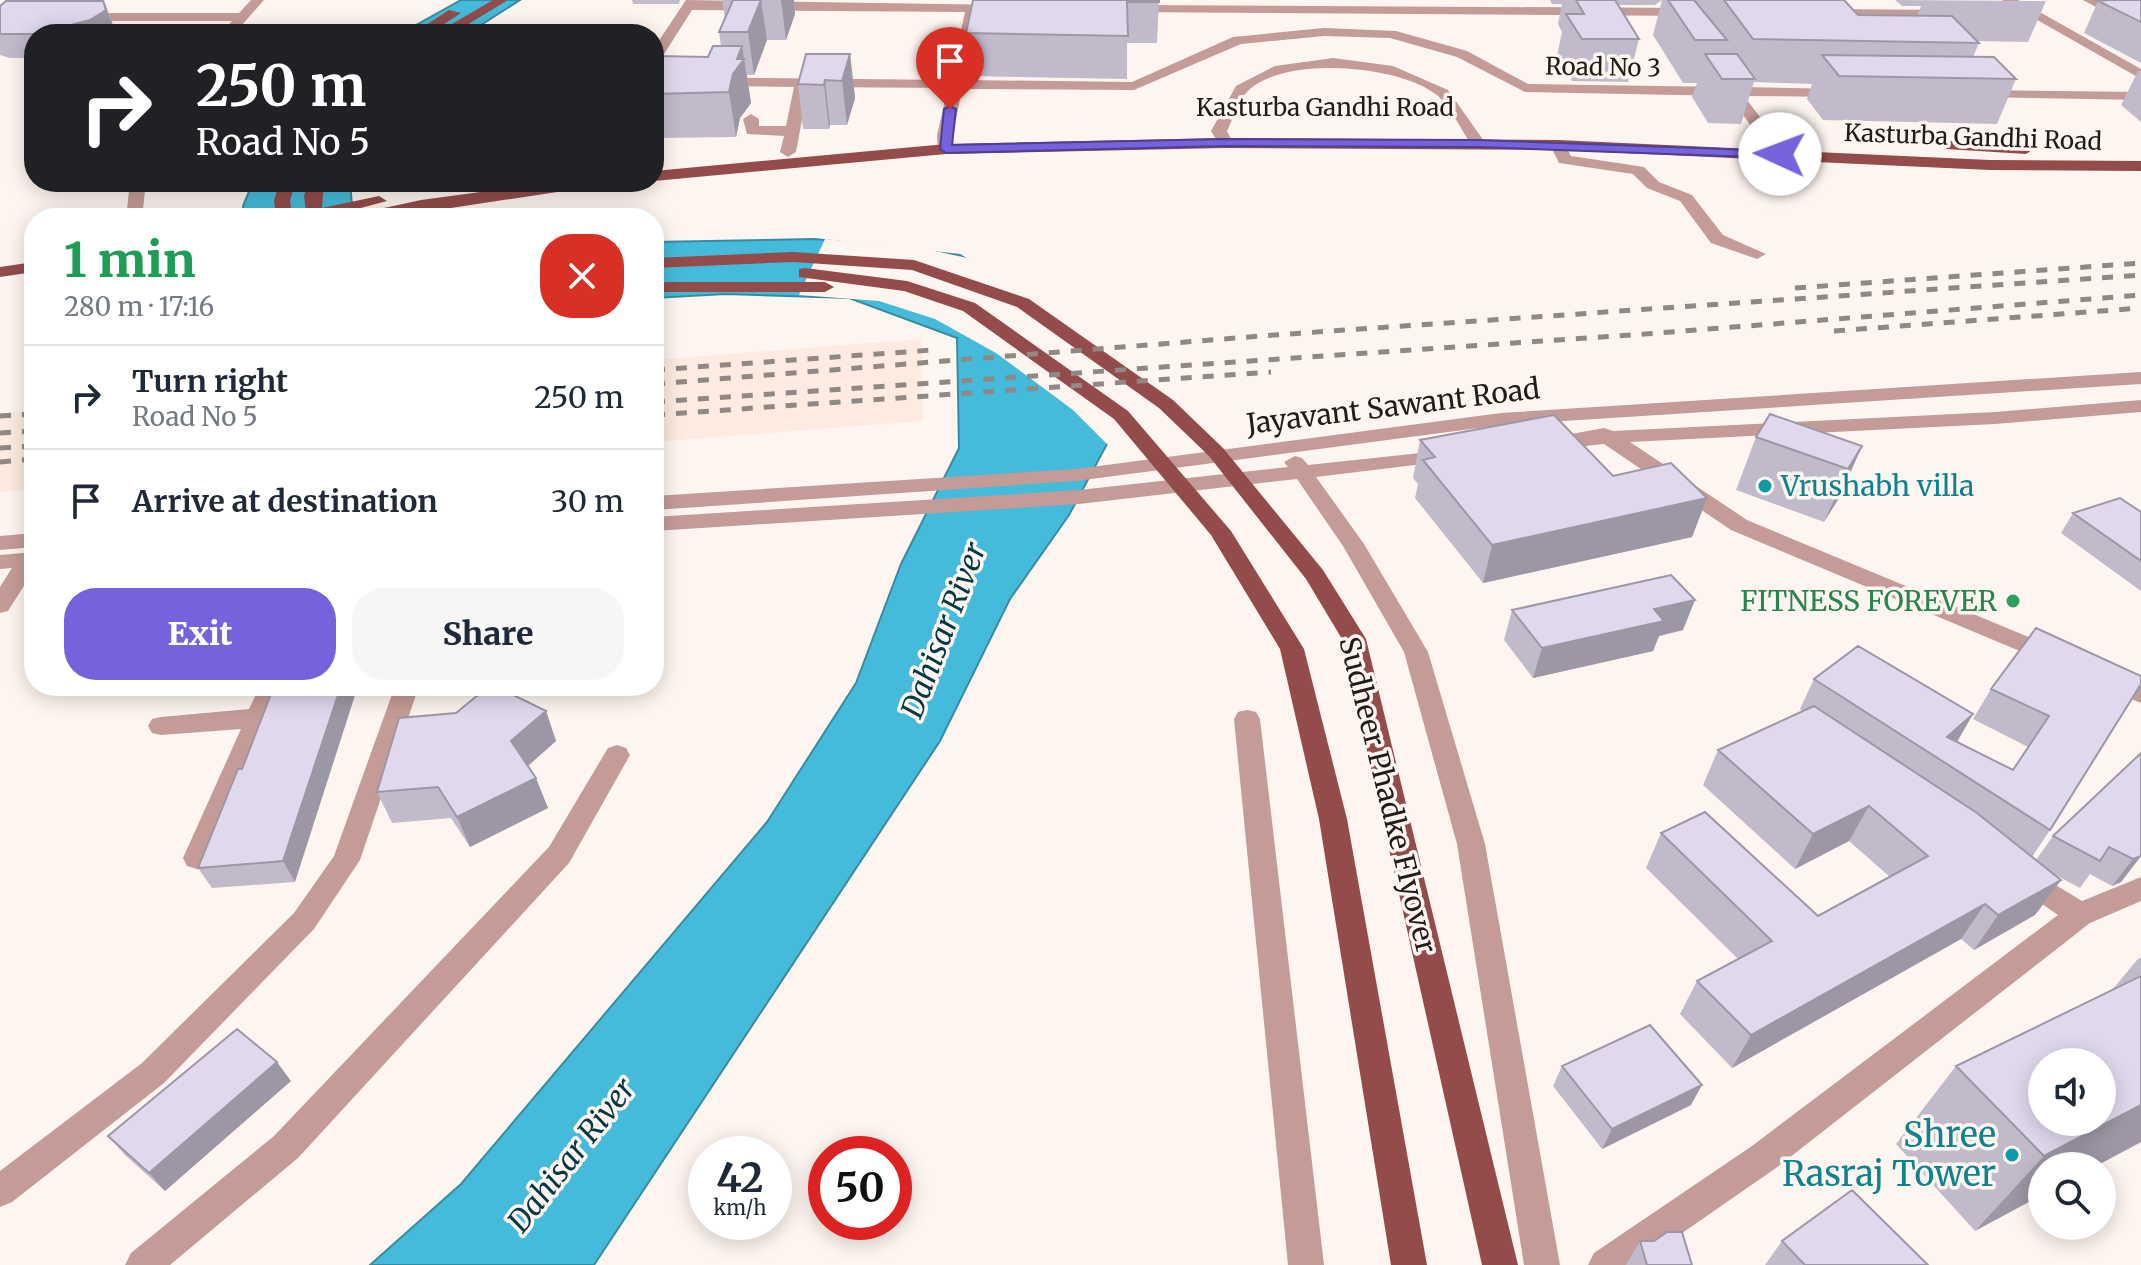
<!DOCTYPE html>
<html lang="en">
<head>
<meta charset="utf-8">
<style>
	:root { --surface:#fff; --page:#f6f6f7; --text:#1f2937; --muted:#747a83; --line:#e0e1e3; --accent:#7762dd }
	body { margin:0; font-family:Merriweather,serif; background:var(--page); color:var(--text); height:100vh; display:flex; flex-direction:column; font-size:30px; white-space:nowrap }
	* { box-sizing:border-box; margin:0 }
	p { font-size:26px; color:var(--muted) }
	.icon { flex:none; width:44px; height:44px; fill:none; stroke:currentColor; stroke-width:2; stroke-linecap:round; stroke-linejoin:round }
	.map { position:relative; flex:1; overflow:hidden }
	.sheet { position:absolute; left:24px; top:208px; width:640px; height:488px; display:flex; flex-direction:column; background:var(--surface); border-radius:32px; box-shadow:0 4px 20px #0003 }
	.sheet>* { flex:none }
	.hud { position:absolute; left:24px; top:24px; width:640px; height:168px; border-radius:32px; box-shadow:0 4px 20px #0003; background:#202124; color:#fff; overflow:hidden }
	.controls { position:absolute; left:2028px; top:1048px; display:grid; gap:16px }
	.controls a { display:grid; place-items:center; width:88px; height:88px; border-radius:50%; background:var(--surface); box-shadow:0 4px 20px #0003; font-size:40px }
	.speed { position:absolute; left:688px; top:1136px; display:flex; gap:16px; font-size:40px; font-weight:700; text-align:center }
	.speed>* { display:grid; place-content:center; width:104px; height:104px; border-radius:50%; background:var(--surface); box-shadow:0 4px 20px #0003; line-height:1 }
	.speed small { font-size:20px; font-weight:400 }
	.speed .limit { border:12px solid #d22; background:#fff; color:#111 }
	.pin { position:absolute; display:grid; place-items:center; width:68px; height:68px; color:#fff; margin:-82px -34px; border-radius:50% 50% 50% 0; rotate:-45deg; box-shadow:0 0 8px #0007 }
	.pin .icon { rotate:45deg }
	.me { position:absolute; width:88px; margin:-44px; rotate:272deg; stroke-linejoin:round; filter:drop-shadow(0 0 6px #0008) }
	.turn { display:flex; align-items:center; gap:28px; height:168px; padding:0 40px; font-size:36px }
	.turn .icon { width:104px; height:104px; stroke-width:2.5 }
	.turn b { display:block; font-size:56px; line-height:68px }
	.round { display:grid; place-items:center; flex:none; width:84px; height:84px; border-radius:32px; background:var(--page) }
	.headline { display:flex; align-items:center; justify-content:space-between; height:136px; padding:0 40px }
	h1 { font-size:48px; font-weight:800; line-height:60px; color:#1e9e55 }
	.action { display:flex; gap:16px; margin-top:auto; padding:16px 40px }
	.action a { flex:1; height:92px; border-radius:32px; background:var(--accent); color:#fff; font-size:32px; font-weight:800; line-height:92px; text-align:center }
	.action a+a { background:var(--page); color:var(--text) }
	ul { padding:0; list-style:none }
	li { display:flex; align-items:center; gap:24px; height:104px; padding:0 40px; border-top:2px solid var(--line) }
	li div { flex:1 }
	li b { display:block; font-size:30px }
	li em { font-style:normal }
	.map>svg:first-child { display:block }
	.built { fill:#fdebe1 }
	.water { fill:#44bbda; stroke:#3a8ba0; stroke-width:2 }
	.pier { fill:#fef5f0 }
	.lines { fill:none; stroke-linecap:round; stroke-linejoin:round }
	.minor { fill:#c49b97; fill-rule:evenodd }
	.major { fill:#934c4a; fill-rule:evenodd }
	.rail { stroke:#918884; stroke-width:5; stroke-dasharray:11 11; stroke-linecap:butt }
	.wall { fill:#c1bacb }
	.shaded-wall { fill:#9d97a5 }
	.building { fill:#e0d8ec; stroke:#9d97a5; stroke-width:2; fill-rule:evenodd }
	.route { fill:#7762dd; stroke:#4d4090; stroke-width:2 }
	.culture-dot { fill:#0f9aa8; stroke:#fef5f0; stroke-width:3 }
	.leisure-dot { fill:#2e9e5b; stroke:#fef5f0; stroke-width:3 }
	.labels { text-anchor:middle; dominant-baseline:central; stroke-width:7; stroke-linejoin:round; paint-order:stroke }
	.far-street-label { font-size:24px; fill:#231b17; stroke:#fef5f0 }
	.street-label { font-size:28px; fill:#231b17; stroke:#fef5f0 }
	.culture-label { font-size:28px; fill:#0d838f; stroke:#fef5f0; text-anchor:start }
	.leisure-label { font-size:28px; fill:#27864d; stroke:#fef5f0; text-anchor:end }
	.water-label { font-size:30px; font-style:italic; fill:#003844; stroke:#fef5f0 }
	.near-culture-label { font-size:34px; fill:#0d838f; stroke:#fef5f0; text-anchor:end }
</style>
</head>
<body>
<div class="map">
<svg width="2141" height="1265" viewBox="0 0 2141 1265">
	<rect width="100%" height="100%" fill="#fef5f0"/>
	<!-- built -->
	<path class="built" d="M921,339L923,421L654,442V360Z
		M34,410V489L0,492V413Z"/>
	<!-- water -->
	<path class="water" d="M461,0H520L467,34H400Z
		M253,182H350L353,218H244L243,206Z
		M815,239L960,255L1075,326L1114,431L1069,515L1010,599L940,741L594,1265H370L461,1184L767,822L856,683L901,564L959,448L957,338L849,298L726,294L654,298V242Z"/>
	<!-- pier -->
	<path class="pier" d="M825,239L926,249L976,260L1077,322L1118,429L1110,447L1073,410L996,353L935,319L879,301L799,295Z"/>
	<g class="lines">
		<!-- minor -->
		<path class="minor" d="M251,0H264L234,34H220L232,21H77L70,17L77,13H239Z
			M686,0L1007,5V11L978,12L964,80L1132,82L1233,37L1324,28L1396,31L1467,51L1528,84L1723,87V81L1728,80L1738,87L1842,89L1849,93L1842,97L1744,96L1788,154L1780,159L1774,157L1729,96L1525,92L1457,57L1390,38L1324,36L1241,44L1134,90L962,89L953,135L954,149L946,154L938,149L937,135L948,88L808,87L796,152L788,157L780,152L784,136L747,134L743,119L751,114L759,119V126H786L794,87L654,85V77L950,80L965,12L692,10L659,62L654,63V48Z
			M2002,0H2018L2141,69V79Z
			M2083,0H2099L2141,22V31Z
			M1127,5L1690,8L1697,12L1690,16L1122,12L1120,9Z
			M1823,9L1950,10L1957,14L1950,18L1818,16L1816,13Z
			M1333,58L1393,66L1448,90L1486,144L1473,147C1462,132 1452,108 1438,96C1402,65 1281,54 1246,93C1238,102 1233,119 1227,131L1233,143L1220,146L1211,131L1236,86L1275,66Z
			M1979,90L2141,92V100L1974,97V91Z
			M1558,140L1563,142L1571,156L1644,167L1659,182L1692,195L1723,235L1766,254L1757,259L1711,243L1680,201L1647,188L1633,174L1559,163L1550,145Z
			M130,182H146L142,218H126Z
			M2141,372V384L1501,425L1076,481L654,510V496L1076,469L1501,413Z
			M2141,400V412L1995,424L1630,442L1747,520L2062,651L2065,657L2062,663L2053,665L1731,530L1604,444L1549,450L1539,444L1549,438L1604,428L1613,431L1995,412Z
			M1449,450L1456,452L1459,456L1456,460L1316,477L1364,544L1428,652L1485,844L1560,1265H1524L1457,844L1404,652L1343,546L1297,479L1079,504L654,531V517L1079,490L1288,467L1284,462L1295,456L1302,458L1308,465Z
			M34,533V547L0,550V536Z
			M34,552V570L8,611L0,613V587L12,568L0,569V555Z
			M2105,670L2141,684V703L2096,685L2093,679L2096,673Z
			M260,686H284L207,866L197,869L187,866L183,858L241,729L161,735L152,733L148,726L152,719L161,717L249,709Z
			M395,686H419L360,860L314,929L164,1083L12,1202L0,1207V1171L142,1063L294,913L334,856Z
			M1247,710L1256,712L1260,719L1324,1265H1288L1234,719L1238,712Z
			M617,745L626,748L630,755L569,863L298,1158L170,1265H125L131,1253L274,1136L549,847L608,748Z
			M2026,867L2082,901L2141,877V901L2090,923L1776,1168L1636,1265H1588L1594,1253L1752,1146L2058,915L2016,886L2012,878L2016,870Z"/>
		<!-- major -->
		<path class="major" d="M493,0H508L452,34H435Z
			M449,10L461,13L429,34H412Z
			M1225,138L1558,140L1990,160L2141,161V171L1990,170L1558,150L1225,148L946,154L654,181V171L946,144Z
			M1951,141L2026,144L2034,149L2026,154L1946,149V143Z
			M280,182H296L290,200L292,216L306,212L304,196L308,182H324L322,208L379,196L387,201L323,218H276L274,200Z
			M554,182H598L590,187L385,218H354L356,214L421,200Z
			M793,252L914,260L1029,299L1173,400L1223,448L1323,570L1366,639L1518,1265H1482L1342,639L1306,579L1209,456L1159,408L1017,307L912,270L793,262L654,268V258Z
			M34,262V272L0,277V267Z
			M805,268L907,281L975,303L1128,411L1231,531L1304,649L1347,819L1427,1265H1391L1319,819L1280,649L1211,535L1114,419L963,311L904,291L799,277V269Z
			M654,282H825L834,287L825,292H654Z"/>
		<!-- rail -->
		<path class="rail" d="M1795,288L2141,263
			M1834,331L2141,308
			M654,370L933,350
			M654,384L1274,335L2141,275
			M654,402L1645,334L2141,295
			M654,415L1271,372
			M0,416L34,414
			M0,433L34,431
			M0,448L34,446
			M0,462L34,459"/>
	</g>
	<!-- wall -->
	<path class="wall" d="M28,0H104L116,33L115,34H34V58H10L0,55V6Z
		M632,0H680L679,4H633Z
		M722,0H794L795,14L786,40H767L754,75H747L751,103L740,118L736,137L654,138V63L708,57L721,46L719,32L725,18Z
		M973,0H1159L1157,43H1127V79L968,76L966,33Z
		M1550,0H1844L1858,15L1917,16L1921,6H1902L1895,0L2046,1L2028,42L1977,41L1979,43L1973,57L2016,79L1997,124L1823,120L1807,99L1812,84L1754,82L1741,124L1708,123L1692,97L1697,83H1683L1653,35L1662,0L1655,5H1618L1639,39L1628,82L1572,81L1557,56L1562,32L1558,24L1562,4H1552Z
		M2141,0V63L2084,33L2098,1Z
		M850,54L855,98L847,125H830L829,129H803L798,84Z
		M2138,71H2141V122L2121,105Z
		M1756,437L1862,446L1839,498L1824,522L1736,490Z
		M1420,440L1613,476L1707,498L1692,537L1483,583L1415,498L1418,484L1413,478Z
		M2141,512V591L2061,533L2073,513Z
		M1512,610L1683,630L1659,636L1653,651L1533,678L1504,640Z
		M2141,676L2050,830L2032,857L2036,860L2053,836L2141,753V856L2121,882L2112,886L2090,874L2080,888L2050,872L2061,880L2035,915L1974,950L1961,939L1732,1068L1680,1014L1697,981L1738,959L1646,868L1661,833L1818,916L1890,877L1849,841L1795,869L1703,785L1718,750L1802,711L1800,709L1814,679L1973,714L1957,742L2013,770L2028,747L1973,719L1991,689Z
		M546,711L556,741L528,766L548,808L470,847L451,818L392,823L377,792Z
		M242,769L295,882L212,888L198,868Z
		M2141,957V1142L2096,1166H2042L1975,1231L1896,1144L1956,1066L2112,990L2137,960Z
		M1562,1066L1691,1105L1602,1149L1553,1086Z
		M291,1081L165,1191L125,1155L108,1136Z
		M1640,1241L1692,1265H1626Z
		M1782,1241L1928,1265H1765Z"/>
	<!-- shaded-wall -->
	<path class="shaded-wall" d="M761,0L767,40L754,75L748,32Z
		M781,0H794L795,14L786,40Z
		M103,1L116,33L115,34H36Z
		M742,46L751,103L740,118L736,137L729,92L737,59Z
		M850,54L855,98L847,125L842,81Z
		M825,80L830,125L829,129L824,85Z
		M1862,446L1839,498L1824,522L1848,469Z
		M1707,498L1692,537L1483,583L1492,545Z
		M1695,600L1683,630L1659,636L1653,651L1533,678L1542,648L1654,609Z
		M341,686H358L295,882L283,861Z
		M546,711L556,741L522,771L511,741Z
		M1973,714L1955,745L1947,737Z
		M536,778L548,808L470,847L457,817Z
		M1869,806L1849,841L1795,869L1813,834Z
		M2141,856L2121,882L2112,886L2133,859Z
		M2061,880L2035,915L1974,950L1998,915Z
		M1985,904L1961,939L1732,1068L1751,1035Z
		M277,1062L291,1081L165,1191L149,1173Z
		M1702,1085L1691,1105L1602,1149L1612,1129Z
		M2141,1105V1142L2096,1166H2042V1195L1975,1231L2044,1156Z"/>
	<!-- building -->
	<path class="building" d="M733,0H761L748,32H719Z
		M973,0H1159V2H1127L1128,36L966,33Z
		M1576,0H1615L1639,39H1582L1566,14H1584Z
		M1668,0H1694L1727,40H1695Z
		M1724,0H1844L1858,15L1952,16L1979,43L1753,39Z
		M2109,0H2141V22L2098,1Z
		M6,1H103L106,10L90,20L36,34H0V6Z
		M713,46H742L737,59H744L733,74L729,92L654,94V63L658,56L708,57Z
		M806,54H850L842,81L825,80L824,85L798,84Z
		M1705,54H1737L1755,79H1722Z
		M1822,55L1994,57L2016,79L1839,76Z
		M1770,414L1862,446L1848,469L1756,437Z
		M1554,415L1613,476L1671,463L1707,498L1492,545L1423,460L1435,457L1420,440Z
		M2120,498L2141,512V561L2073,513Z
		M1671,575L1695,600L1654,609L1664,621L1542,648L1512,610Z
		M2036,628L2141,676V684L2050,830L1814,679L1858,646L1973,714L1947,737L2013,770L2049,716L1991,689Z
		M274,686H341L283,861L198,868L238,769H242Z
		M489,686H495L546,711L511,741L536,778L457,817L438,787L377,792L399,718L456,713Z
		M1814,706L1977,813L2061,880L1998,915L1985,904L1751,1035L1697,981L1772,941L1661,833L1705,812L1818,916L1928,856L1869,806L1813,834L1718,750Z
		M2141,753V856L2133,859L2109,847L2100,861L2053,836Z
		M2141,976V1105L2044,1156L1956,1066ZM2042,1062H2102V1122H2042Z
		M1650,1025L1702,1085L1612,1129L1562,1066Z
		M237,1029L277,1062L149,1173L108,1136Z
		M1852,1190L1928,1265H1805L1782,1241Z
		M1667,1232H1682L1692,1265H1647L1640,1241H1654Z"/>
	<!-- route -->
	<path class="route" d="M950,106L956,109L952,145L1225,139L1478,140L1780,151L1786,154L1780,158L1478,147L1225,146L946,153L940,149L944,109Z"/>
	<!-- markers -->
	<g class="culture-dot">
		<circle cx="1765" cy="486" r="8"/>
		<circle cx="2012" cy="1155" r="8"/>
	</g>
	<circle class="leisure-dot" cx="2013" cy="601" r="8"/>
	<g class="labels">
		<!-- far-street labels -->
		<g class="far-street-label">
			<text transform="translate(1603 67) rotate(1)">Road No 3</text>
			<text x="1325" y="107">Kasturba Gandhi Road</text>
			<text transform="translate(1973 137) rotate(2)">Kasturba Gandhi Road</text>
		</g>
		<!-- street labels -->
		<g class="street-label">
			<text transform="translate(1393 406) rotate(-7)">Jayavant Sawant Road</text>
			<text transform="translate(1388 795) rotate(76)">Sudheer Phadke Flyover</text>
		</g>
		<!-- culture labels -->
		<g class="culture-label">
			<text x="1781" y="486">Vrushabh villa</text>
		</g>
		<!-- leisure labels -->
		<g class="leisure-label">
			<text x="1997" y="601">FITNESS FOREVER</text>
		</g>
		<!-- water labels -->
		<g class="water-label">
			<text transform="translate(943 630) rotate(-69)">Dahisar River</text>
			<text transform="translate(571 1155) rotate(-52)">Dahisar River</text>
		</g>
		<!-- near-culture labels -->
		<g class="near-culture-label">
			<text x="1996" y="1135">Shree<tspan x="1996" dy="39">Rasraj Tower</tspan></text>
		</g>
	</g>
</svg>
<div class="controls">
<a><svg class="icon" aria-label="sound" viewBox="0 0 24 24"><path d="M4 9h4l5-4v14l-5-4H4zM17 9q2 3 0 6"/></svg></a>
<a><svg class="icon" aria-label="search" viewBox="0 0 24 24"><circle cx="10" cy="10" r="6"/><path d="M15 15l6 6"/></svg></a>
</div>
<div class="speed"><div>42<small>km/h</small></div><div class="limit">50</div></div>
<div class="pin" style="left:950px;top:109px;background:#d93025"><svg class="icon" aria-label="arrive" viewBox="0 0 24 24"><path d="M6 21V4h12l-3 4 3 4H6"/></svg></div>
<svg class="me" style="left:1780px;top:154px" viewBox="-20 -20 40 40"><circle r="19" fill="#fff"/><path d="M0-13L10 11 0 6-10 11z" fill="#7762dd"/></svg>
<div class="hud">
<div class="turn"><svg class="icon" aria-label="right" viewBox="0 0 24 24"><path d="M7 20v-9h11M14 6l5 5-5 5"/></svg><div><b>250 m</b>Road No 5</div></div>
</div>
<section class="sheet">
<div class="headline"><div><h1>1 min</h1><p>280 m · 17:16</p></div><a class="round" style="background:#d93025;color:#fff"><svg class="icon" aria-label="close" viewBox="0 0 24 24"><path d="M6 6l12 12M18 6L6 18"/></svg></a></div>
<ul>
<li><svg class="icon" aria-label="right" viewBox="0 0 24 24"><path d="M7 20v-9h11M14 6l5 5-5 5"/></svg><div><b>Turn right</b><p>Road No 5</p></div><em>250 m</em></li>
<li><svg class="icon" aria-label="arrive" viewBox="0 0 24 24"><path d="M6 21V4h12l-3 4 3 4H6"/></svg><div><b>Arrive at destination</b></div><em>30 m</em></li>
</ul>
<div class="action"><a>Exit</a><a>Share</a></div>
</section>
</div>
</body>
</html>
